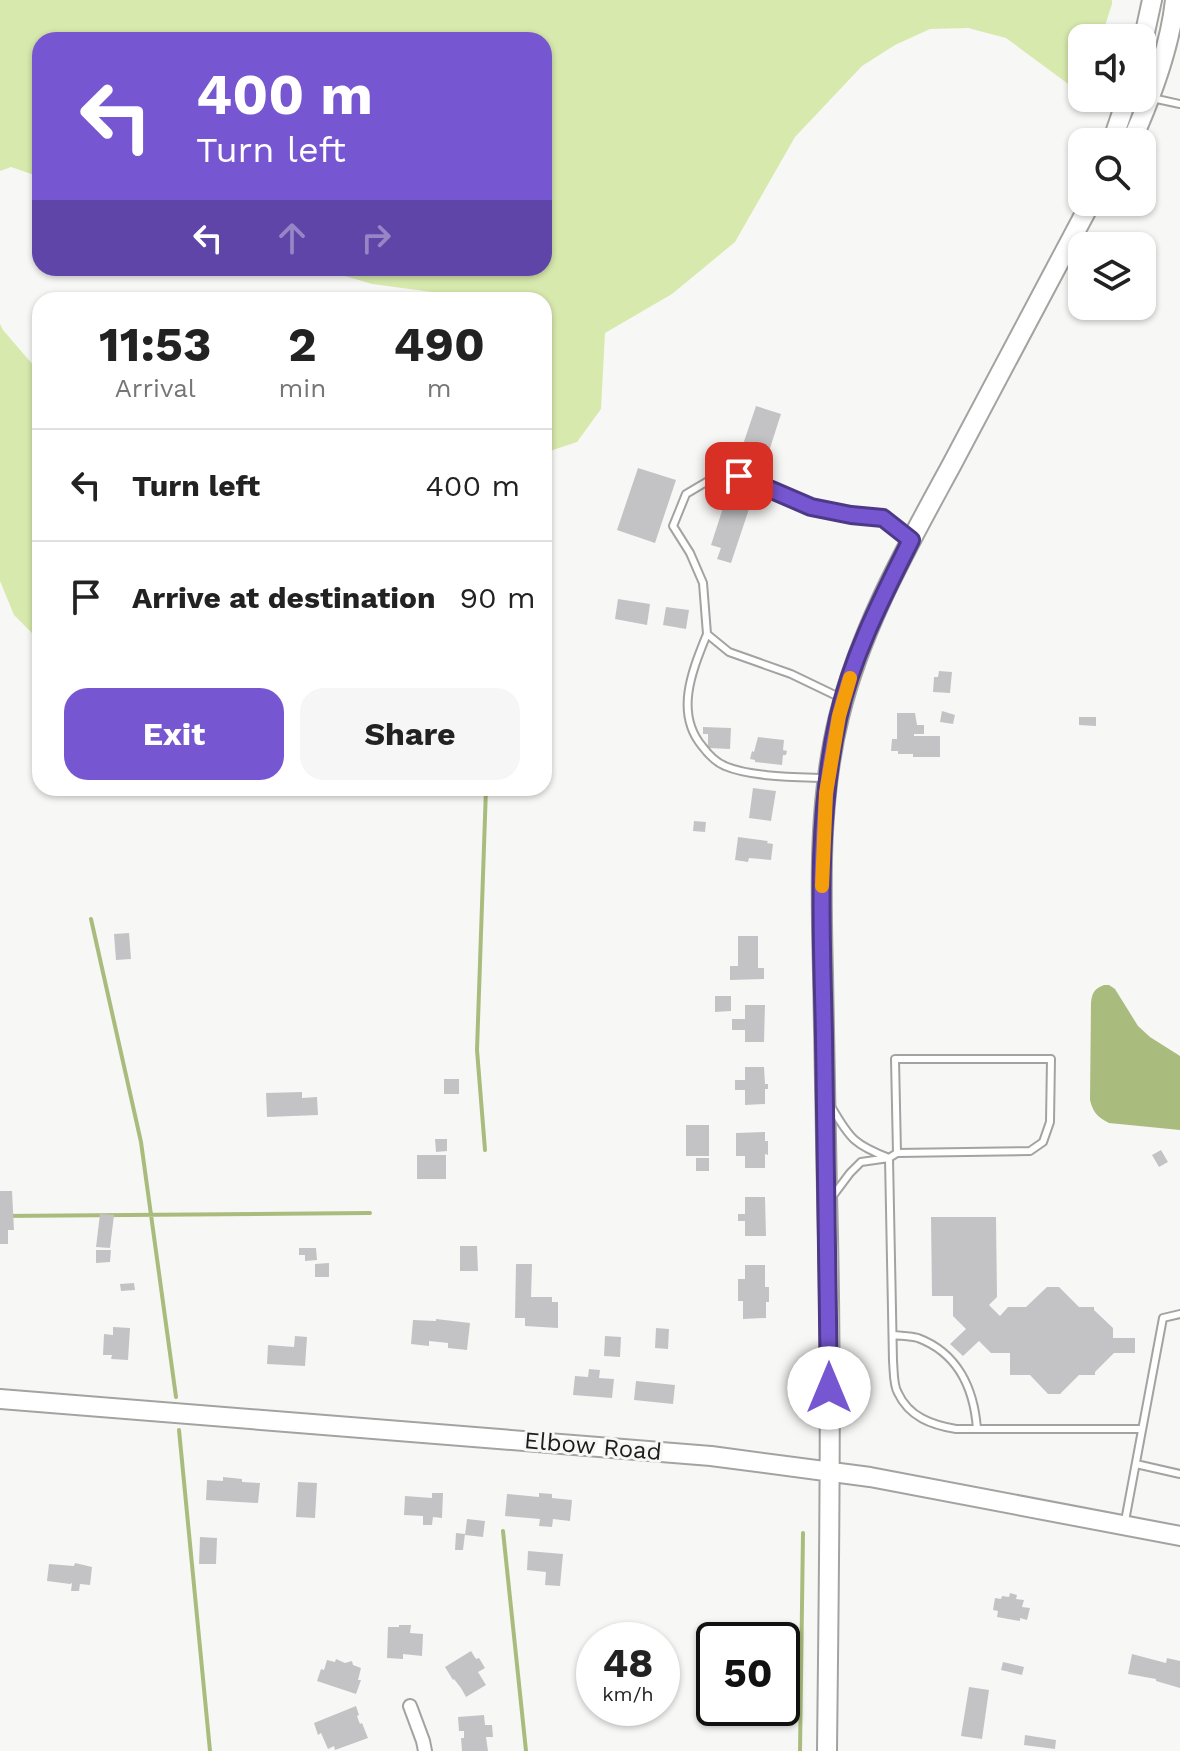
<!DOCTYPE html>
<html lang="en">
<head>
<meta charset="utf-8">
<style>
	:root { --surface:#fff; --page:#f6f6f6; --text:#222; --muted:#767676; --line:#e0e0e0; --accent:#7757d1 }
	body { margin:0; font-family:"Work Sans",sans-serif; background:var(--page); color:var(--text); height:100vh; display:flex; flex-direction:column; font-size:30px; white-space:nowrap }
	* { box-sizing:border-box; margin:0 }
	p { font-size:26px; color:var(--muted) }
	.icon { flex:none; width:44px; height:44px; fill:none; stroke:currentColor; stroke-width:2; stroke-linecap:round; stroke-linejoin:round }
	.map { position:relative; flex:1; overflow:hidden }
	.drawer { position:absolute; left:32px; top:292px; width:520px; height:504px; display:flex; flex-direction:column; background:var(--surface); border-radius:24px; box-shadow:0 2px 6px #0004 }
	.drawer>* { flex:none }
	.hud { position:absolute; left:32px; top:32px; width:520px; height:244px; border-radius:24px; box-shadow:0 2px 6px #0004; background:#7757d1; color:#fff; overflow:hidden }
	.tools { position:absolute; left:1068px; top:24px; display:grid; gap:16px }
	.tools a { display:grid; place-items:center; width:88px; height:88px; border-radius:16px; background:var(--surface); box-shadow:0 2px 6px #0004; font-size:40px }
	.speed { position:absolute; left:576px; top:1622px; display:flex; gap:16px; font-size:40px; font-weight:700; text-align:center }
	.speed>* { display:grid; place-content:center; width:104px; height:104px; border-radius:50%; background:var(--surface); box-shadow:0 2px 6px #0004; line-height:1 }
	.speed small { font-size:20px; font-weight:400 }
	.speed .limit { border:4px solid #111; border-radius:12px; background:#fff; color:#111 }
	.pin { position:absolute; display:grid; place-items:center; width:68px; height:68px; color:#fff; margin:-34px; border-radius:16px; box-shadow:0 4px 12px #0006 }
	.me { position:absolute; width:88px; margin:-44px; rotate:0deg; stroke-linejoin:round; filter:drop-shadow(0 0 6px #0008) }
	.turn { display:flex; align-items:center; gap:28px; height:168px; padding:0 32px; font-size:36px }
	.turn .icon { width:104px; height:104px; stroke-width:2.5 }
	.turn b { display:block; font-size:56px; line-height:68px }
	.lanes { display:flex; align-items:center; height:76px; padding:0 32px; background:#0003; justify-content:center; gap:40px; direction:ltr }
	.lanes .off { opacity:.35 }
	.eta { display:flex; justify-content:space-evenly; align-items:center; height:136px; text-align:center }
	.eta b { font-size:48px; font-weight:700; line-height:56px }
	.cta { display:flex; gap:16px; margin-top:auto; padding:16px 32px }
	.cta a { flex:1; height:92px; border-radius:24px; background:var(--accent); color:#fff; font-size:32px; font-weight:700; line-height:92px; text-align:center }
	.cta a+a { background:var(--page); color:var(--text) }
	ul { padding:0; list-style:none }
	li { display:flex; align-items:center; gap:24px; height:112px; padding:0 32px; border-top:2px solid var(--line) }
	li div { flex:1 }
	li b { display:block; font-size:30px }
	li em { font-style:normal }
	.map>svg:first-child { display:block }
	.green { fill:#d7e9ad }
	.water { fill:#aabc7d }
	.lines { fill:none; stroke-linecap:round; stroke-linejoin:round }
	.stream { stroke:#aabc7d; stroke-width:4 }
	.building { fill:#c3c3c6 }
	.lane-casing { stroke:#a3a4a1; stroke-width:10 }
	.street-casing { stroke:#a3a4a1; stroke-width:16 }
	.secondary-casing { stroke:#a3a4a1; stroke-width:22 }
	.lane { stroke:#fff; stroke-width:6 }
	.street { stroke:#fff; stroke-width:12 }
	.secondary { stroke:#fff; stroke-width:18 }
	.route-casing { stroke:#4d3988; stroke-width:20 }
	.route { stroke:#7757d1; stroke-width:14 }
	.slow { stroke:#f59e0b; stroke-width:14 }
	.labels { text-anchor:middle; dominant-baseline:central; stroke-width:6; stroke-linejoin:round; paint-order:stroke }
	.street-label { font-size:24px; fill:#1c1d1c; stroke:#f7f8f5 }
</style>
</head>
<body>
<div class="map">
<svg width="1180" height="1751" viewBox="0 0 1180 1751">
	<rect width="100%" height="100%" fill="#f7f8f5"/>
	<!-- green -->
	<path class="green" d="M0,0H1112V4L1101,38H1082V80L1071,86L1006,38L968,28L930,29L895,45L862,66L795,137L735,242L672,294L605,333L601,409L577,442L544,453V300H447L432,292L372,284L318,268H544V40H40V177L11,167L0,171Z
		M0,324L3,330L40,373V641L14,615L0,581Z"/>
	<!-- water -->
	<path class="water" d="M1104,985H1109L1115,989L1138,1026L1150,1037L1180,1056V1130L1109,1123C1097,1117 1093,1112 1090,1100L1091,1003C1092,993 1094,989 1104,985Z"/>
	<g class="lines">
		<!-- stream -->
		<path class="stream" d="M91,919L141,1142L176,1397
			M485,1150L477,1050L486,788
			M0,1216L370,1213
			M179,1430L210,1751
			M503,1531L526,1751
			M800,1751L803,1533"/>
	</g>
	<!-- building -->
	<path class="building" d="M756,406L781,414L761,476L735,468Z
		M638,468L676,480L655,543L617,530Z
		M731,483L755,491L731,563L717,559L721,548L711,545Z
		M618,599L650,604L647,625L615,619Z
		M666,607L689,610L686,629L663,625Z
		M939,671L952,672L950,693L933,692L934,677H938Z
		M942,711L955,715L953,724L940,722Z
		M897,713H915L917,725H924V734H914V736H940V757H913V754H898V751H891L892,739H897Z
		M1079,717H1096V726L1079,725Z
		M703,727L731,728L730,749L708,748V734H703Z
		M758,737L784,740L783,750L787,751L786,755H783L782,765L755,762V760L750,759L752,751L754,752Z
		M753,788L776,791L771,821L749,818Z
		M694,821L706,822L705,832L693,831Z
		M738,837L768,841L767,843L773,844L771,860L749,858L748,862L735,860Z
		M129,933L131,959L116,960L114,934Z
		M738,936H758V968H764V979L730,980V966H738Z
		M715,996H731V1011L715,1012Z
		M745,1005H765L764,1042H745V1030H732V1019H745Z
		M745,1067H764L765,1084H768V1089H765V1104L745,1105V1090H735V1080H745Z
		M444,1079H459V1094H444Z
		M302,1092V1098L317,1097L318,1115L267,1117L266,1093Z
		M686,1125H709V1156H686Z
		M765,1132V1141H768V1155L765,1154V1168H745V1156H736V1133Z
		M435,1139H447V1151L436,1152Z
		M1161,1150L1168,1162L1159,1167L1152,1155Z
		M417,1155H446V1179H417Z
		M696,1158H709V1171H696Z
		M0,1191H12L14,1230H8V1244H0Z
		M745,1197H765L766,1236H745V1221H738V1214H745Z
		M100,1214L114,1215L110,1248L96,1247Z
		M931,1217H996L997,1297L989,1305L1000,1316L1008,1307H1026L1047,1287H1059L1079,1307H1094V1310L1113,1328V1338H1135V1353H1114L1095,1372V1375H1079L1060,1394H1048L1030,1375H1010V1353H991L979,1341L963,1356L950,1344L966,1329L953,1316V1296H932Z
		M460,1246H477L478,1271H460Z
		M299,1248H316L317,1260L305,1261V1255H299Z
		M96,1250H111L110,1262L96,1263Z
		M329,1263V1277H315V1264Z
		M516,1264H532L531,1297H552V1302H558V1328L525,1326V1318H515Z
		M745,1265H765V1287H769V1302H766V1318L743,1319V1301H738V1279H745Z
		M134,1283L135,1290L121,1291L120,1284Z
		M436,1319L470,1323L467,1350L448,1348V1343L429,1341V1346L411,1344L413,1320L436,1321Z
		M113,1327L130,1328L128,1360L111,1359L112,1355H103L104,1334L113,1335Z
		M656,1328L669,1329L668,1349L655,1348Z
		M295,1336L307,1337L305,1366L267,1364L268,1345L294,1347Z
		M605,1336L621,1337L620,1357L604,1356Z
		M589,1369L600,1370L599,1378L614,1379L612,1398L573,1395L575,1376L588,1377Z
		M636,1381L675,1385L673,1404L634,1400Z
		M223,1477L242,1479V1482L260,1483L258,1503L206,1500L207,1480L223,1481Z
		M298,1482L317,1483L315,1518L296,1517Z
		M432,1493H443L442,1518L433,1517L432,1525H423V1516L404,1515L405,1496L432,1498Z
		M539,1493L552,1494V1498L572,1500L570,1521L553,1519L552,1527L539,1526L540,1519L505,1516L507,1494L539,1497Z
		M467,1519L485,1521L483,1537L465,1535Z
		M456,1533L465,1534L463,1550H455Z
		M200,1537L217,1538L216,1564H199Z
		M528,1551L563,1554L560,1586L545,1585L546,1572L527,1570Z
		M75,1563L92,1567L90,1585L80,1584L79,1591H71L72,1583L70,1584L47,1581L49,1564L74,1566Z
		M1010,1593L1017,1595L1016,1599L1024,1600L1022,1607L1030,1608L1027,1620L1020,1618V1621L997,1617L998,1611L993,1610L995,1598L1001,1599L1002,1596L1009,1597Z
		M399,1625H411L410,1633L423,1634L422,1656L403,1654V1659L387,1658L388,1627H399Z
		M471,1651L476,1659L479,1658L485,1668L478,1672L486,1685L466,1697L461,1688L454,1679L453,1680L445,1667Z
		M1132,1654L1166,1663L1167,1658L1180,1661V1688L1156,1681V1679L1128,1674Z
		M336,1659L345,1663L352,1661L353,1665L361,1668L358,1680H361L356,1694L317,1681L321,1669L324,1670L327,1660L335,1662Z
		M1003,1662L1024,1667L1022,1675L1001,1670Z
		M969,1687L989,1690L982,1739L961,1736Z
		M356,1706L359,1715L357,1716L360,1724L362,1723L368,1738L335,1750L334,1746L328,1749L321,1733L318,1735L314,1723Z
		M484,1715L485,1725H492L493,1737H486L488,1751H462L461,1738H464V1731H459L458,1717Z
		M1025,1735L1056,1740L1055,1749L1024,1745Z"/>
	<g class="lines">
		<!-- lane casing -->
		<g class="lane-casing">
			<path id="lane" d="M1152,98L1180,104
				M707,634C693,669 674,712 702,746C708,754 715,762 725,766C750,777 796,777 824,778
				M841,698L791,674L729,652L707,634L703,583L690,553L673,526L686,494L713,478L739,476L811,507L851,515L883,518L908,538
				M895,1059H1051L1050,1122L1043,1142L1030,1151L897,1153Z
				M832,1108C850,1139 855,1145 889,1158L861,1162L850,1173L832,1197
				M897,1153L889,1158L893,1361C894,1371 893,1385 898,1393C909,1417 932,1425 956,1429H1142
				M893,1335C901,1336 911,1336 918,1338C958,1353 974,1389 977,1429
				M1136,1464L1180,1474
				M1125,1521L1163,1318L1180,1314"/>
		</g>
		<!-- street casing -->
		<g class="street-casing">
			<path id="street" d="M410,1706L423,1741L425,1751"/>
		</g>
		<!-- secondary casing -->
		<g class="secondary-casing">
			<path id="secondary" d="M1142,46L1152,0
				M1112,142L1127,98
				M1131,142C1151,98 1170,48 1175,0
				M0,1399L711,1456L870,1477L1180,1536
				M827,1751C829,1565 832,1379 827,1193C825,1120 824,1047 823,974C821,889 818,801 839,717C861,627 907,547 951,466C998,379 1044,290 1091,202"/>
		</g>
		<!-- lane -->
		<use href="#lane" class="lane"/>
		<!-- street -->
		<use href="#street" class="street"/>
		<!-- secondary -->
		<use href="#secondary" class="secondary"/>
	</g>
	<g class="lines">
		<!-- route casing -->
		<g class="route-casing">
			<path id="route" d="M739,476L811,507L851,515L883,518L911,540C882,598 852,656 838,719C815,824 822,931 824,1038C826,1155 828,1272 829,1388"/>
		</g>
		<!-- route -->
		<use href="#route" class="route"/>
		<!-- slow -->
		<path class="slow" d="M822,886L826,793L839,716L850,678"/>
	</g>
	<g class="labels">
		<!-- street labels -->
		<g class="street-label">
			<text transform="translate(593 1446) rotate(5)">Elbow Road</text>
		</g>
	</g>
</svg>
<div class="tools">
<a><svg class="icon" aria-label="sound" viewBox="0 0 24 24"><path d="M4 9h4l5-4v14l-5-4H4zM17 9q2 3 0 6"/></svg></a>
<a><svg class="icon" aria-label="search" viewBox="0 0 24 24"><circle cx="10" cy="10" r="6"/><path d="M15 15l6 6"/></svg></a>
<a><svg class="icon" aria-label="layers" viewBox="0 0 24 24"><path d="M12 4l9 5-9 5-9-5zM3 14l9 5 9-5"/></svg></a>
</div>
<div class="speed"><div>48<small>km/h</small></div><div class="limit">50</div></div>
<div class="pin" style="left:739px;top:476px;background:#d93025"><svg class="icon" aria-label="arrive" viewBox="0 0 24 24"><path d="M6 21V4h12l-3 4 3 4H6"/></svg></div>
<svg class="me" style="left:829px;top:1388px" viewBox="-20 -20 40 40"><circle r="19" fill="#fff"/><path d="M0-13L10 11 0 6-10 11z" fill="#7757d1"/></svg>
<div class="hud">
<div class="turn"><svg class="icon" aria-label="left" viewBox="0 0 24 24"><path d="M17 20v-9H6M10 6l-5 5 5 5"/></svg><div><b>400 m</b>Turn left</div></div>
<div class="lanes"><svg class="icon" aria-label="left" viewBox="0 0 24 24"><path d="M17 20v-9H6M10 6l-5 5 5 5"/></svg><svg class="icon off" aria-label="ahead" viewBox="0 0 24 24"><path d="M12 20V5M6 11l6-6 6 6"/></svg><svg class="icon off" aria-label="right" viewBox="0 0 24 24"><path d="M7 20v-9h11M14 6l5 5-5 5"/></svg></div>
</div>
<section class="drawer">
<div class="eta">
<div><b>11:53</b><p>Arrival</p></div>
<div><b>2</b><p>min</p></div>
<div><b>490</b><p>m</p></div>
</div>
<ul>
<li><svg class="icon" aria-label="left" viewBox="0 0 24 24"><path d="M17 20v-9H6M10 6l-5 5 5 5"/></svg><div><b>Turn left</b></div><em>400 m</em></li>
<li><svg class="icon" aria-label="arrive" viewBox="0 0 24 24"><path d="M6 21V4h12l-3 4 3 4H6"/></svg><div><b>Arrive at destination</b></div><em>90 m</em></li>
</ul>
<div class="cta"><a>Exit</a><a>Share</a></div>
</section>
</div>
</body>
</html>
